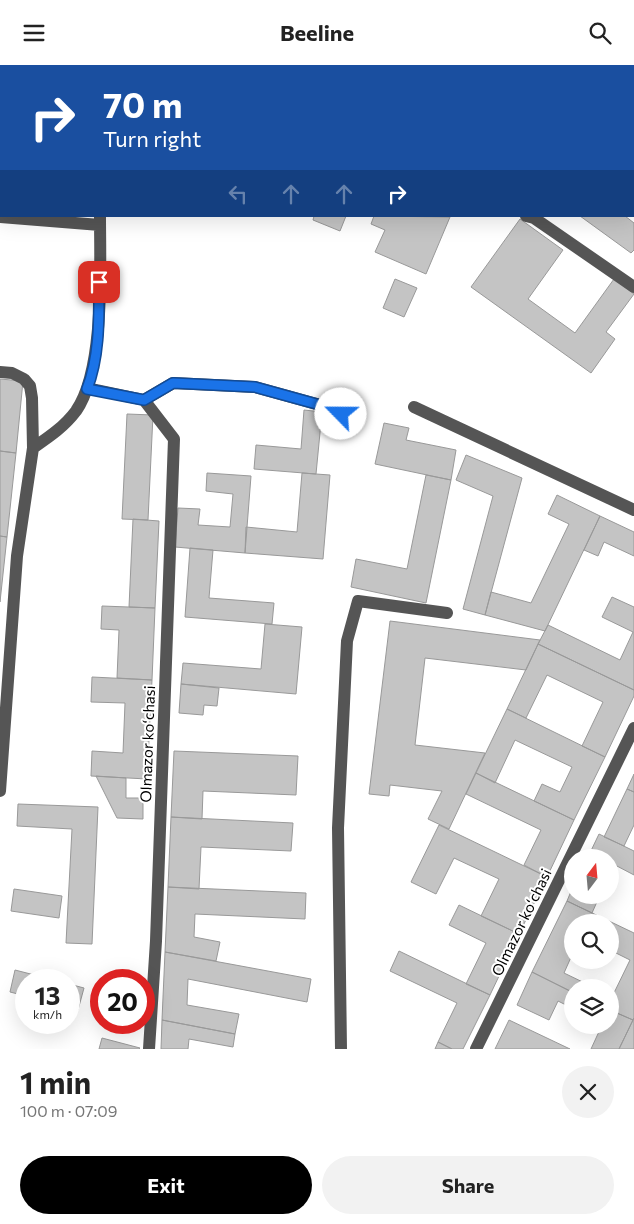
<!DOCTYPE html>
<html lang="en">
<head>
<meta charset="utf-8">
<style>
	:root { --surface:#fff; --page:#f2f2f2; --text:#222; --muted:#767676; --accent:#000 }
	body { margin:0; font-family:Commissioner,sans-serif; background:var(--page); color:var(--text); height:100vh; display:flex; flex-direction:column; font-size:19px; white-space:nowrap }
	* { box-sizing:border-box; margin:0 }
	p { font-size:16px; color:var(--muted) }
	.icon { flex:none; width:28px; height:28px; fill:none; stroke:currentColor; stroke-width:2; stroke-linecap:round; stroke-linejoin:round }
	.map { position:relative; height:984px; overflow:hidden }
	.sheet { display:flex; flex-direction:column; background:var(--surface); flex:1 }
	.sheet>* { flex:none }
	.top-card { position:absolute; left:0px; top:0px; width:635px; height:152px; box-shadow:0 5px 20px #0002; background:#1a4fa0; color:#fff; overflow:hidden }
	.needle { width:32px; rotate:16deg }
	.tools { position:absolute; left:564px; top:784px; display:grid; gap:10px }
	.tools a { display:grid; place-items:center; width:55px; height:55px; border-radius:50%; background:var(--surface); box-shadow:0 5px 20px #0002; font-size:25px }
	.speed { position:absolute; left:15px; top:904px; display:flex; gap:10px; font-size:25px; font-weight:700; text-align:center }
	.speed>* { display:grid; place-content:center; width:65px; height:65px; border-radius:50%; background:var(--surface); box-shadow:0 5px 20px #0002; line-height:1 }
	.speed small { font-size:12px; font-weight:400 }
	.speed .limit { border:8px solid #d22; background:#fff; color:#111 }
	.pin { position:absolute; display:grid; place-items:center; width:42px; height:42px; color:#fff; margin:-21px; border-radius:10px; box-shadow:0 2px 8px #0006 }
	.me { position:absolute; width:55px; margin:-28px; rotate:293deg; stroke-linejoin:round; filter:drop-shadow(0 0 4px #0008) }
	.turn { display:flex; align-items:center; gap:18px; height:105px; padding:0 20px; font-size:22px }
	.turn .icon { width:65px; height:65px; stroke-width:2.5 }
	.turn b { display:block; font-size:35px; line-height:42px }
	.lanes { display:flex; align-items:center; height:48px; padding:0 20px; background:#0003; justify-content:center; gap:25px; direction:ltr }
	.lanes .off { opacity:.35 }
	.round { display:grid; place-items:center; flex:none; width:52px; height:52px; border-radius:26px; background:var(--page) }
	.overview { display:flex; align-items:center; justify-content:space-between; height:85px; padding:0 20px }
	h1 { font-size:30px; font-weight:700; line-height:38px }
	.cta { display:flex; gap:10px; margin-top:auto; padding:10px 20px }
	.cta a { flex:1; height:58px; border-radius:30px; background:var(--accent); color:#fff; font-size:20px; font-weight:700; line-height:58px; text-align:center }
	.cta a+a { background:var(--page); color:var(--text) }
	header { display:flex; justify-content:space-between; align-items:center; height:65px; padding:0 20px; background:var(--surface); font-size:22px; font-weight:700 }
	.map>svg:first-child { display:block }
	.building { fill:#c4c4c4; stroke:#999 }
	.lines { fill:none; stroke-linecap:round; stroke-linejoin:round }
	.minor { stroke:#555; stroke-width:12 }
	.route-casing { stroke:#114b97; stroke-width:12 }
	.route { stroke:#1a73e8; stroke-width:9 }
	.labels { text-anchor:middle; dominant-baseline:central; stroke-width:4; stroke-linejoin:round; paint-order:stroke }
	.street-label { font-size:15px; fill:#000; stroke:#fff }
</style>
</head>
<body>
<header><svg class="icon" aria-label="menu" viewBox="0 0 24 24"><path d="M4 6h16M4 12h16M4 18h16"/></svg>Beeline<svg class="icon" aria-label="search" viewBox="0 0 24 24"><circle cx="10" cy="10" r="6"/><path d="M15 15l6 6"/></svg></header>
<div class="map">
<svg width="634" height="984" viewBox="0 0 634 984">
	<rect width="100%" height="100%" fill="#fff"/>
	<!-- building -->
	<path class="building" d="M2,0H35L1,1Z
		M428,0H489V1Z
		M0,99H1V131L0,130Z
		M314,151H346L340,166L313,155Z
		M374,151L450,152L426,209L375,187L385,165L371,159Z
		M580,151H625L634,158V185L631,188Z
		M520,154L563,185L528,234L575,268L614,214L634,229L606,267L615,274L591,308L471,222Z
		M395,214L417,223L404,252L383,243Z
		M0,314L23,316L16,388L0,386Z
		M304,345L322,347L316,409L254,404L256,380L301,384Z
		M127,349L153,350L148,455L122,454Z
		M384,358L409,363L406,375L456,385L451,415L375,399Z
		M0,386L16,388L7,472L0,471Z
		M466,390L522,413L485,550L463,544L493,431L456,415Z
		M207,408L251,411L245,488L175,482L178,443L200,444L198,460L230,462L233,429L206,426Z
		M302,408L330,410L323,494L245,488L246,462L297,467Z
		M426,410L451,415L426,538L351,522L356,494L407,504Z
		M557,430L600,451L545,566L485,550L491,527L531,538L569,459L548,449Z
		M600,451L634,467V491L604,477L598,491L584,485Z
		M133,454L159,456L155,543L129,542Z
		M0,471L7,472L0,537Z
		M190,483L213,485L209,533L274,538L272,559L185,552Z
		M612,532L634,542V625L538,579L548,560L620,595L633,567L602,552Z
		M102,541L155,543L152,615L117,613L119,565L101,564Z
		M390,556L540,575L526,605L425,593L415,680L485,688L449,764L428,754L442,726L390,720L389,731L369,729Z
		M265,559L302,562L296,629L181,619L183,598L261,604Z
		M538,579L634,625V631L605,692L582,681L603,637L547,610L526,653L507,644Z
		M92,612L152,615L147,714L91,711L92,686L123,688L125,638L91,637Z
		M181,619L219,623L217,641L204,640L203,650L179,648Z
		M507,644L605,692L574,755L534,736L542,719L560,727L572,702L515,675L495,718L476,708Z
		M174,686L298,691L296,730L203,726L202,754L171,752Z
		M476,708L574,755L547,812L524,800L541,765L466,729Z
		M634,709V727L627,724Z
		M96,711L126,713V733H143V754L117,753Z
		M627,724L634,727V760L624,781L604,772Z
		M18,739L98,742L92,879L66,878L72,764L17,761Z
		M171,752L293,758L291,786L201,782L199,824L168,822Z
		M439,760L547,812L519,869L481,851L499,814L454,793L436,829L411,817Z
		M599,769L634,786V810L615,800L610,810V792H588Z
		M168,822L306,828L305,854L195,849L194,872L220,877L216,896L165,887Z
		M14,824L62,831L59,853L11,846Z
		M572,824V830H600L592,848L567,836Z
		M567,836L634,868V953L633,955L610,945V931L612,932L630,895L610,885V858H572V890L564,908L593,922H572V927L532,907Z
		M459,840L519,869L490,930L466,919L486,878L449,860Z
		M399,886L490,930L463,984H452L438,977L457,938L390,906Z
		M165,887L311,914L307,937L188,914L187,940L239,949L235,969L162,955Z
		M15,905L54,915H26V931L10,927Z
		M532,907L572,927V943L558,936L549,955L517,940Z
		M69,919L84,923L78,945L69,943Z
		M610,945L633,955L619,984H591L602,960H610Z
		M634,953V984H619L633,955Z
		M162,955L235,969L233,982L189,974L188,984H161Z
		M509,955L570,984H495Z
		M102,973L140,983L139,984H99Z
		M438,977L452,984H435Z"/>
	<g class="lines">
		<!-- minor -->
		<path class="minor" d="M85,0V1
			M526,151L534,153L634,222
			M0,152L100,160
			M0,307L12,308L24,314L30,321L32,333L33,383L17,491L0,726
			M87,323L144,335L174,374L156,876L149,984
			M144,335L173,318L255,322L331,343L351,355
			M414,342L634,445
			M33,383C49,372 64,362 76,346C105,304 100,203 100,151
			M341,984L338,763L347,576L358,536L447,548
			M476,984L634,663"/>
	</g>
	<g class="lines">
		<!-- route casing -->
		<g class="route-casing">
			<path id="route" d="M99,217C99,252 100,291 87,324L144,335L173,318L255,322L331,343L341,349"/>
		</g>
		<!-- route -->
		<use href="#route" class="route"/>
	</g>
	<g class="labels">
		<!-- street labels -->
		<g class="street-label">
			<text transform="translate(147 679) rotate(-88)">Olmazor koʻchasi</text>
			<text transform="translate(521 857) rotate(-64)">Olmazor koʻchasi</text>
		</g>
	</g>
</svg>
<div class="tools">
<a><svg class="needle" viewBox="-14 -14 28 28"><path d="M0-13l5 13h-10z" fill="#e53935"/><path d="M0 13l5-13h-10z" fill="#767676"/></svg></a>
<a><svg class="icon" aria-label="search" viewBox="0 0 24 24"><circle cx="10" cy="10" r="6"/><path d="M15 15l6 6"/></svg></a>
<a><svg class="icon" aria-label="layers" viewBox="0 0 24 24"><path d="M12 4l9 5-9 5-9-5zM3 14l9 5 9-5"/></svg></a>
</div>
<div class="speed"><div>13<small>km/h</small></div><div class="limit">20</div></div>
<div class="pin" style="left:99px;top:217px;background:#d93025"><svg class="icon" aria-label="arrive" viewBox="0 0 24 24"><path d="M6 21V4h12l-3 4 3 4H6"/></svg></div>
<svg class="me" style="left:341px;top:349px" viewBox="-20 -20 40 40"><circle r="19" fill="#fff"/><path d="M0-13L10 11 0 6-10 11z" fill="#1a73e8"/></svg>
<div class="top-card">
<div class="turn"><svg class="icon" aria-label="right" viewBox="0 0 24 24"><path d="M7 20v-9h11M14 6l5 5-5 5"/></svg><div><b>70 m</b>Turn right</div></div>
<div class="lanes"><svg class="icon off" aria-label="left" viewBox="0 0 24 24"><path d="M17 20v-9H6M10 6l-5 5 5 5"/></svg><svg class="icon off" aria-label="ahead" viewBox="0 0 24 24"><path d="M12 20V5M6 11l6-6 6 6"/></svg><svg class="icon off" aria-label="ahead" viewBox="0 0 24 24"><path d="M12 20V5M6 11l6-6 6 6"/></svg><svg class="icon" aria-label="right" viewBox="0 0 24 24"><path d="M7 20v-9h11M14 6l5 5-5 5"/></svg></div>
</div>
</div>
<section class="sheet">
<div class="overview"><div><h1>1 min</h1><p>100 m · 07:09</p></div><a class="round"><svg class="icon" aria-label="close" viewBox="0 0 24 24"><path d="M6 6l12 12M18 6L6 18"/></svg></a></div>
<div class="cta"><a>Exit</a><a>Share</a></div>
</section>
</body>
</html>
